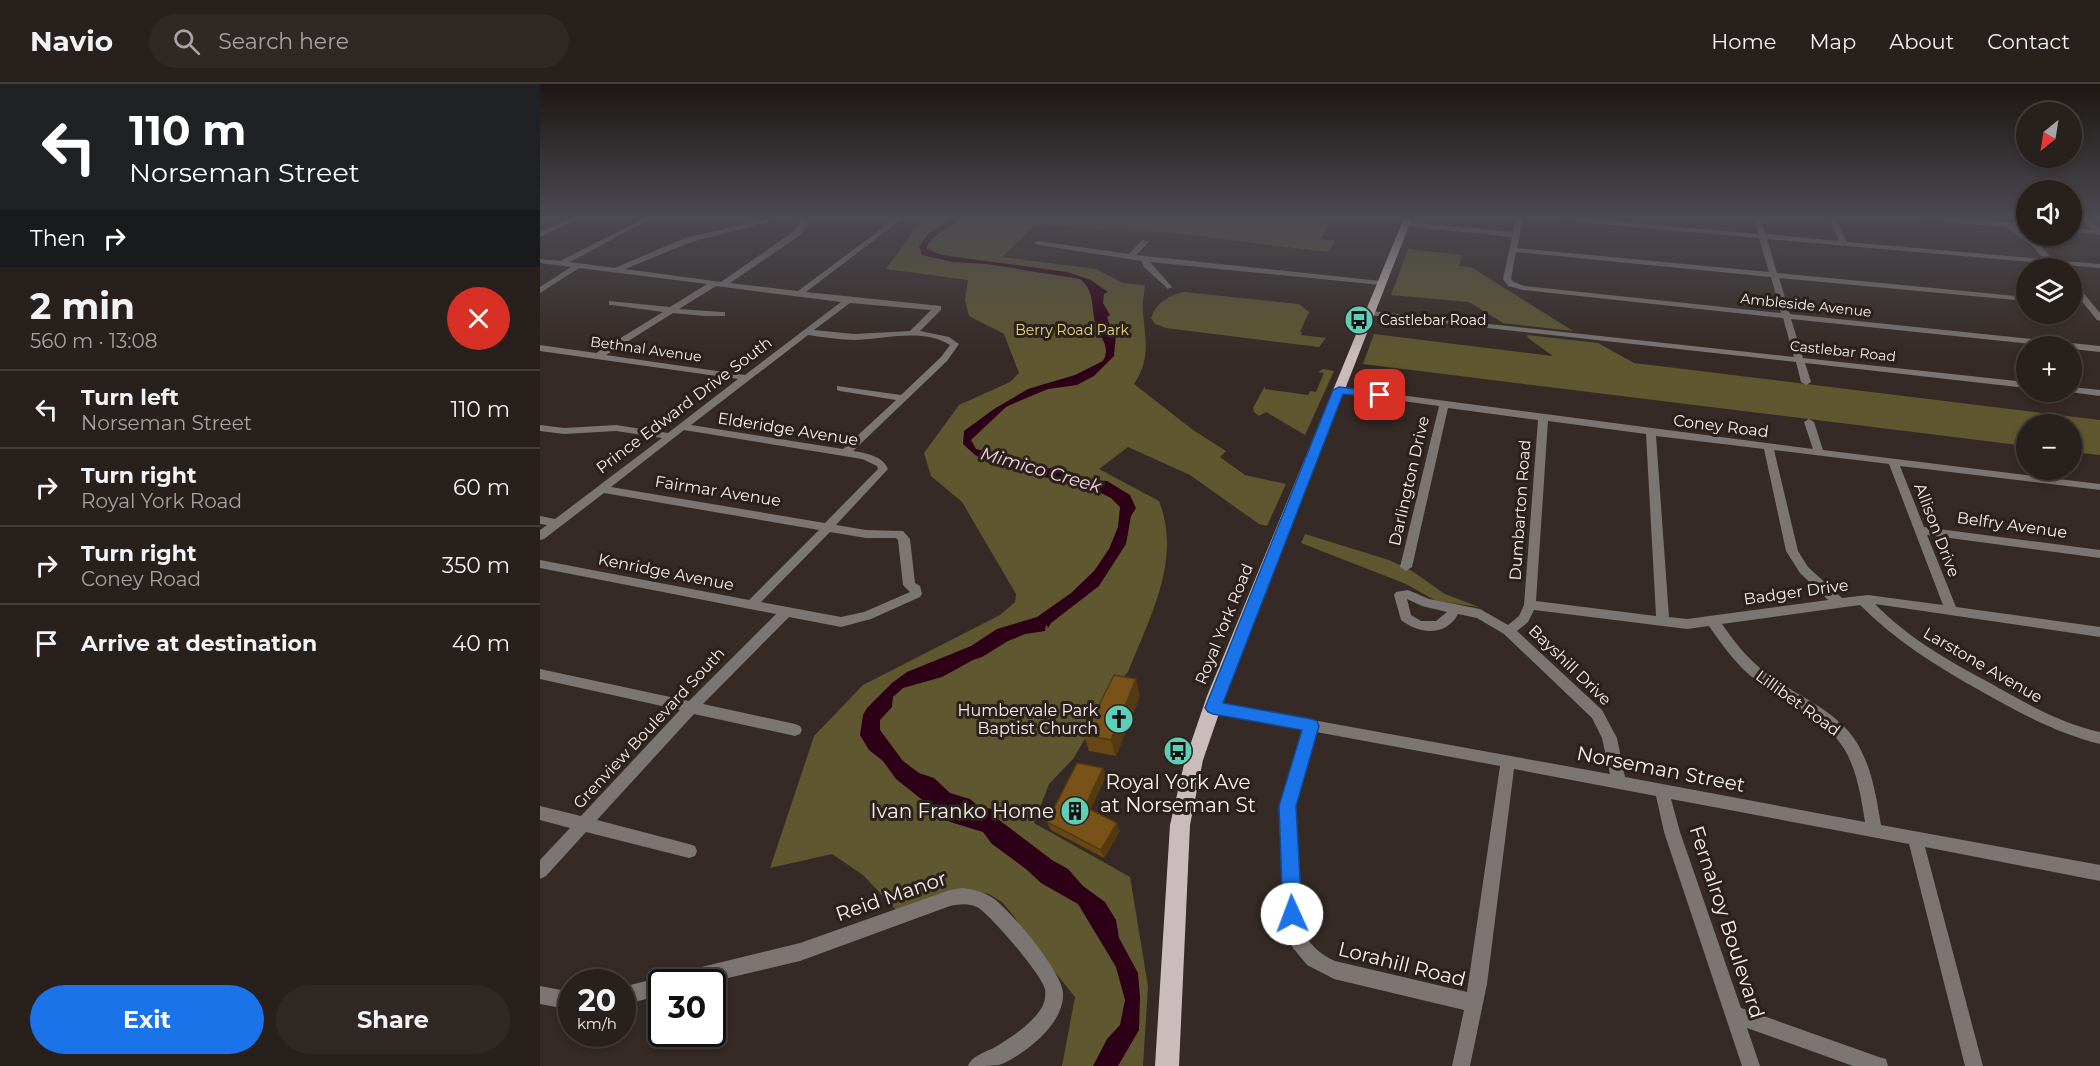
<!DOCTYPE html>
<html lang="en">
<head>
<meta charset="utf-8">
<style>
	:root { --surface:#28201c; --page:#302825; --text:#f1f3f6; --muted:#a5a3a3; --line:#443e3b; --accent:#1a73e8 }
	body { margin:0; font-family:Montserrat,sans-serif; background:var(--page); color:var(--text); height:100vh; display:flex; flex-direction:column; font-size:22px; white-space:nowrap }
	* { box-sizing:border-box; margin:0 }
	p { font-size:20px; color:var(--muted) }
	.icon { flex:none; width:33px; height:33px; fill:none; stroke:currentColor; stroke-width:2; stroke-linecap:round; stroke-linejoin:round }
	.map { position:relative; flex:1; overflow:hidden }
	.side { display:flex; flex-direction:column; background:var(--surface); width:540px }
	.side>* { flex:none }
	.guide { background:#202124; color:#fff; overflow:hidden }
	.needle { width:39px; rotate:210deg }
	.tools { position:absolute; left:1476px; top:18px; display:grid; gap:12px }
	.tools a { display:grid; place-items:center; width:66px; height:66px; border-radius:50%; background:var(--surface); box-shadow:0 3px 9px #0003,0 0 0 2px var(--line); font-size:30px }
	.speed { position:absolute; left:18px; top:885px; display:flex; gap:12px; font-size:30px; font-weight:700; text-align:center }
	.speed>* { display:grid; place-content:center; width:78px; height:78px; border-radius:50%; background:var(--surface); box-shadow:0 3px 9px #0003,0 0 0 2px var(--line); line-height:1 }
	.speed small { font-size:15px; font-weight:400 }
	.speed .limit { border:3px solid #111; border-radius:9px; background:#fff; color:#111 }
	.pin { position:absolute; display:grid; place-items:center; width:51px; height:51px; color:#fff; margin:-26px; border-radius:12px; box-shadow:0 3px 9px #0006 }
	.me { position:absolute; width:66px; margin:-33px; rotate:358deg; stroke-linejoin:round; filter:drop-shadow(0 0 4px #0008) }
	.turn { display:flex; align-items:center; gap:21px; height:126px; padding:0 30px; font-size:27px }
	.turn .icon { width:78px; height:78px; stroke-width:2.5 }
	.turn b { display:block; font-size:42px; line-height:51px }
	.then { display:flex; align-items:center; height:57px; padding:0 30px; background:#0003; gap:12px; font-size:22px }
	.round { display:grid; place-items:center; flex:none; width:63px; height:63px; border-radius:32px; background:var(--page) }
	.head { display:flex; align-items:center; justify-content:space-between; height:102px; padding:0 30px }
	h1 { font-size:36px; font-weight:700; line-height:45px }
	.cta { display:flex; gap:12px; margin-top:auto; padding:12px 30px }
	.cta a { flex:1; height:69px; border-radius:36px; background:var(--accent); color:#fff; font-size:24px; font-weight:700; line-height:69px; text-align:center }
	.cta a+a { background:var(--page); color:var(--text) }
	ul { padding:0; list-style:none }
	li { display:flex; align-items:center; gap:18px; height:78px; padding:0 30px; border-top:2px solid var(--line) }
	li div { flex:1 }
	li b { display:block; font-size:22px }
	li em { font-style:normal }
	header { display:flex; align-items:center; gap:36px; box-sizing:border-box; height:84px; padding:0 30px; background:var(--surface); border-bottom:2px solid var(--line) }
	header strong { font-size:28px }
	nav { display:flex; gap:33px; margin-inline-start:auto; font-size:21px }
	.search { width:420px; height:54px; background:var(--page); display:flex; align-items:center; gap:15px; box-sizing:border-box; padding:0 21px; border-radius:33px; color:var(--muted); font-size:22px }
	main { display:flex; flex:1; min-height:0 }
	.map>svg:first-child { display:block }
	.green { fill:#5f572f }
	.water { fill:#2e0017 }
	.lines { fill:none; stroke-linecap:round; stroke-linejoin:round }
	.minor { fill:#7b7574; fill-rule:evenodd }
	.major { fill:#cabcbc; fill-rule:evenodd }
	.wall { fill:#674716 }
	.shaded-wall { fill:#543912 }
	.building { fill:#785219; stroke:#543912; stroke-width:1.5 }
	.route { fill:#1a73e8; stroke:#114b97; stroke-width:1.5 }
	.labels { text-anchor:middle; dominant-baseline:central; stroke-width:6; stroke-linejoin:round; paint-order:stroke }
	.far-street-label { font-size:14px; fill:#f8f0ed; stroke:#2b211c }
	.far-poi-label { font-size:14px; fill:#f8f0ed; stroke:#2b211c; text-anchor:start }
	.far-park-label { font-size:14px; fill:#e9d879; stroke:#2b211c }
	.street-label { font-size:16px; fill:#f8f0ed; stroke:#2b211c }
	.poi-label { font-size:16px; fill:#f8f0ed; stroke:#2b211c; text-anchor:end }
	.water-label { font-size:18px; font-style:italic; fill:#fcd5e3; stroke:#2b211c }
	.near-street-label { font-size:20px; fill:#f8f0ed; stroke:#2b211c }
	.near-poi-label { font-size:20px; fill:#f8f0ed; stroke:#2b211c }
</style>
</head>
<body>
<header>
<strong>Navio</strong>
<div class="search"><svg class="icon" aria-label="search" viewBox="0 0 24 24"><circle cx="10" cy="10" r="6"/><path d="M15 15l6 6"/></svg>Search here</div>
<nav><a>Home</a><a>Map</a><a>About</a><a>Contact</a></nav>
</header>
<main>
<section class="side">
<div class="guide">
<div class="turn"><svg class="icon" aria-label="left" viewBox="0 0 24 24"><path d="M17 20v-9H6M10 6l-5 5 5 5"/></svg><div><b>110 m</b>Norseman Street</div></div>
<div class="then">Then<svg class="icon" aria-label="right" viewBox="0 0 24 24"><path d="M7 20v-9h11M14 6l5 5-5 5"/></svg></div>
</div>
<div class="head"><div><h1>2 min</h1><p>560 m · 13:08</p></div><a class="round" style="background:#d93025;color:#fff"><svg class="icon" aria-label="close" viewBox="0 0 24 24"><path d="M6 6l12 12M18 6L6 18"/></svg></a></div>
<ul>
<li><svg class="icon" aria-label="left" viewBox="0 0 24 24"><path d="M17 20v-9H6M10 6l-5 5 5 5"/></svg><div><b>Turn left</b><p>Norseman Street</p></div><em>110 m</em></li>
<li><svg class="icon" aria-label="right" viewBox="0 0 24 24"><path d="M7 20v-9h11M14 6l5 5-5 5"/></svg><div><b>Turn right</b><p>Royal York Road</p></div><em>60 m</em></li>
<li><svg class="icon" aria-label="right" viewBox="0 0 24 24"><path d="M7 20v-9h11M14 6l5 5-5 5"/></svg><div><b>Turn right</b><p>Coney Road</p></div><em>350 m</em></li>
<li><svg class="icon" aria-label="arrive" viewBox="0 0 24 24"><path d="M6 21V4h12l-3 4 3 4H6"/></svg><div><b>Arrive at destination</b></div><em>40 m</em></li>
</ul>
<div class="cta"><a>Exit</a><a>Share</a></div>
</section>
<div class="map">
<svg width="1560" height="982" viewBox="0 0 1560 982">
	<rect width="100%" height="100%" fill="#352a25"/>
	<!-- green -->
	<path class="green" d="M393,134H798L795,137L779,135L777,138L789,141L781,155L795,157L788,168L625,148L495,141L462,173L556,185L583,199L605,201C604,211 602,221 603,230C606,258 610,276 594,300L653,346L686,367L680,373L705,391L746,400L727,442L719,440L650,391L588,363L559,385L619,417C642,475 610,533 588,588L581,595L533,675L509,700L494,739L590,793L608,902L603,982H522L535,913L494,862L473,831L462,818L449,810L434,807L357,827L323,791L292,770L230,784L274,652L323,601L460,531L475,518L476,510L422,418L391,392L384,369L419,321L470,298L479,289L464,250L429,232L425,216L428,196L346,185L378,141Z
		M868,165L922,171L919,182L931,183L1033,247L963,239L929,218L851,211Z
		M644,208L759,220L769,228L760,248H762L761,251L786,254L779,263L626,244L615,240L611,234C616,219 629,211 644,208Z
		M834,250L1013,272L988,254L987,251L1058,259L1094,279L1560,336V371L1532,368V340H1486V362L823,280Z
		M783,285L794,287L765,351L726,328L719,332L714,328L713,324L725,302V305L768,311L770,307L776,308L784,289L778,288Z
		M765,450L849,476L872,487L905,510L939,523L896,517L866,500L761,459Z"/>
	<!-- water -->
	<path class="water" d="M412,134H422L393,154L387,162V165L402,171L527,188L551,196L568,208L564,210L563,219L570,231L567,233L571,246L576,251L574,272L554,292L537,301L508,305L477,318L466,323L431,356L436,365L487,378L498,383L525,386L551,396L567,397L590,411L596,424L591,432L586,460L559,502L511,539L508,544L506,540L505,547L485,550L468,557L442,573L433,576L402,593L363,604L353,613L352,623L340,636V646L363,677L379,689L394,694L410,709L430,715L439,723L452,725L454,732L512,776L528,785L543,802L565,818L576,836L579,854L598,889L600,913L599,946L578,982H553L567,955L580,941L585,916L576,883L538,820L501,799L486,785L452,760L443,748L410,738L356,695L343,677L329,666L320,651L323,631L327,624L352,599L367,588L431,562L457,545L497,533L531,509L554,487L569,465L578,443L580,423L571,414L555,406L453,380L435,371L423,360L424,347L454,325L488,305L535,291L563,277C572,262 558,252 555,238C551,222 555,207 540,195L447,180L412,178L382,171L379,163L388,150Z"/>
	<g class="lines">
		<!-- minor -->
		<path class="minor" d="M32,134H40L0,153V148Z
			M105,134H112L30,178L75,184L145,154L231,134H241L240,135L151,158L85,185L181,198L253,148L260,141L256,134H262L268,141L259,152L190,199L258,207L356,134H363L266,208L401,222V226L380,247L409,253L419,260L407,277L313,367C326,369 343,372 348,385L296,441L326,446L363,447L370,455L375,499L380,502L382,510L380,513L331,535L301,543L249,533L163,620L255,640L260,642L262,646L260,650L255,652L154,630L57,736L149,760L155,762L157,767L155,772L149,774L46,748L6,792L0,795V776L30,744L0,736V722L41,732L140,626L0,595V585L149,617L236,530L0,484V476L209,516L279,446L64,409L4,455L0,456V446L7,441L0,440V432L15,435L122,354L76,347L24,350L0,347V341L24,344L76,341L128,349L198,295L0,267V261L56,269L123,228L72,221H69V217L130,223L167,200L39,184L0,209V203L31,183L0,179V175L20,177ZM176,202L301,218L205,291L66,271L133,229L164,232H185V228H182L139,225ZM310,219L391,226L370,247L314,250L274,246ZM268,251C284,253 300,256 316,256C346,255 383,244 410,261L401,273L361,311L297,302V306L300,307L356,316L303,365L151,341ZM144,346L322,375L337,382L338,385L285,439L71,403ZM290,448L326,454H356L358,456L363,501L370,508L324,528L301,533L221,518Z
			M977,134H983L977,164L1229,188L1219,154L1015,136L1012,134H1034L1218,150L1214,134H1220L1225,150L1299,157L1289,134H1295L1307,158L1504,175L1491,161L1466,143L1379,136L1376,134H1401L1486,140V144L1476,143L1497,157L1513,176L1560,180V184L1227,155L1237,189L1486,213V217L1239,194L1250,230L1560,262V268L1532,265V262H1512L1251,235L1263,274L1486,298V304L1265,279L1271,298L1266,301L1261,298L1256,278L830,231L826,229L830,227L1254,273L1243,234L983,206L968,202L963,195L972,153L865,142L861,140L865,138L973,148ZM976,168L1231,193L1241,229L984,202L974,198L971,195Z
			M1541,134H1548L1560,145V151L1532,148V144L1553,146Z
			M602,156L609,158L596,171L841,197L845,199L841,201L610,178L632,203L628,205L603,182L602,177L498,161L494,159L498,157L589,170Z
			M1532,199H1535L1560,229V237L1557,236L1532,205Z
			M799,303L1273,365L1264,338L1269,335L1274,338L1283,366L1560,400V406L1360,382L1384,443L1560,466V474L1387,451L1416,523L1560,543V553L1335,520C1368,554 1409,577 1450,599C1485,619 1520,639 1560,648V660C1516,649 1478,628 1439,606C1396,582 1355,556 1320,521L1182,540C1197,562 1213,581 1236,596C1262,614 1294,627 1313,653C1331,678 1336,711 1341,741L1560,781V797L1385,763L1443,982H1425L1369,760L1131,715L1140,748L1201,924L1339,973L1346,975L1348,982H1313L1207,944L1220,982H1202L1124,748L1116,712L974,685L947,900L930,982H912L924,926L794,895L767,881L753,864L743,843L739,722L763,646L673,630L668,628L666,624L668,620L673,618L1070,690L1062,654L1052,634L964,550L937,534L918,530C906,553 879,550 861,536L854,511L856,508L868,506L889,515L940,525L968,541L979,532L984,521L998,336L908,324L872,483L866,487L860,483L899,322L796,308V304ZM1008,337L1106,350L1116,532L996,517ZM1116,352L1224,365L1246,467L1260,489L1288,516L1147,535L1129,533ZM1234,366L1349,380L1403,521L1328,511L1302,514L1268,483L1258,467ZM867,515L882,522L907,528L896,537H881L871,531ZM994,526L1147,545L1169,542C1183,562 1197,582 1217,597C1245,618 1283,632 1303,663C1317,685 1321,713 1325,738L1085,693L1077,654L1062,626L977,547L988,538ZM776,648L960,682L927,908L795,877C779,870 768,859 761,843L755,722Z
			M1532,303L1560,306V312L1529,308H1532Z
			M422,804C433,805 444,808 453,814C471,827 522,887 523,909C525,939 485,971 459,981C451,982 437,982 428,982C432,971 447,968 457,962C473,952 492,940 502,923C505,918 506,910 505,905C501,890 451,831 437,823C429,819 419,820 410,822L260,877L171,898H122V911L82,921V903L122,893L129,897L131,892L137,889L260,859L410,806Z
			M0,902L32,908V926L0,920Z"/>
		<!-- major -->
		<path class="major" d="M864,134H872L685,612L663,676L650,741L639,982H615L630,741L645,676L667,612Z"/>
	</g>
	<!-- wall -->
	<path class="wall" d="M600,612L576,672L549,667L544,651Z
		M563,684L566,692L550,726L580,747L564,774L511,746L507,738Z"/>
	<!-- shaded-wall -->
	<path class="shaded-wall" d="M596,595L600,612L576,672L571,656Z
		M563,684L566,692L548,731L545,723Z
		M577,739L580,747L564,774L561,766Z"/>
	<!-- building -->
	<path class="building" d="M574,591L596,595L571,656L544,651Z
		M537,679L563,684L545,723L577,739L561,766L507,738Z"/>
	<!-- sky -->
	<linearGradient id="sky" x2="0" y2="1"><stop stop-color="#1d1714"/><stop offset="0.49" stop-color="#4b4a51"/><stop offset="1" stop-color="#4b4a51" stop-opacity="0"/></linearGradient>
	<rect width="1560" height="271" fill="url(#sky)"/>
	<!-- route -->
	<path class="route" d="M799,303L840,308L846,311L840,314L803,310L683,619L771,635L777,637L779,642L756,722L762,830L759,837L752,840L745,837L743,830L739,722L762,646L673,630L668,628L665,624L793,306Z"/>
	<!-- icons -->
	<defs>
		<g id="bus-disc" transform="scale(1.5)"><circle r="9.5" fill="#5eceb7" stroke="#2b211c"/><path d="M-5-6H5V4H4V6H2V4H-2V6H-4V4H-5ZM-3.5-4V0h7V-4ZM-3.5 1.2v1.5H-2V1.2ZM2 1.2v1.5H3.5V1.2Z" fill="#111"/></g>
		<g id="church-disc" transform="scale(1.5)"><circle r="9.5" fill="#5eceb7" stroke="#2b211c"/><path d="M-1.2-6h2.4v3.5h3.3v2.4h-3.3V6h-2.4V-.1h-3.3v-2.4h3.3Z" fill="#111"/></g>
		<g id="building-disc" transform="scale(1.5)"><circle r="9.5" fill="#5eceb7" stroke="#2b211c"/><path d="M-4-6H4V6H1V3H-1V6H-4ZM-2.5-4.3h1.7v1.8h-1.7ZM.8-4.3h1.7v1.8H.8ZM-2.5-1h1.7V.8h-1.7ZM.8-1h1.7V.8H.8Z" fill="#111"/></g>
	</defs>
	<g fill-rule="evenodd">
		<use href="#bus-disc" x="819" y="236"/>
		<use href="#church-disc" x="579" y="635"/>
		<use href="#bus-disc" x="638" y="667"/>
		<use href="#building-disc" x="535" y="727"/>
	</g>
	<g class="labels">
		<!-- far-street labels -->
		<g class="far-street-label">
			<text transform="translate(1266 221) rotate(6)">Ambleside Avenue</text>
			<text transform="translate(106 265) rotate(8)">Bethnal Avenue</text>
			<text transform="translate(1303 267) rotate(6)">Castlebar Road</text>
		</g>
		<!-- far-poi labels -->
		<g class="far-poi-label">
			<text x="840" y="236">Castlebar Road</text>
		</g>
		<!-- far-park labels -->
		<g class="far-park-label">
			<text x="532" y="246">Berry Road Park</text>
		</g>
		<!-- street labels -->
		<g class="street-label">
			<text transform="translate(144 321) rotate(-37)">Prince Edward Drive South</text>
			<text transform="translate(1181 342) rotate(7)">Coney Road</text>
			<text transform="translate(248 345) rotate(9)">Elderidge Avenue</text>
			<text transform="translate(869 397) rotate(-77)">Darlington Drive</text>
			<text transform="translate(178 407) rotate(9)">Fairmar Avenue</text>
			<text transform="translate(980 426) rotate(-86)">Dumbarton Road</text>
			<text transform="translate(1472 441) rotate(8)">Belfry Avenue</text>
			<text transform="translate(1397 446) rotate(69)">Allison Drive</text>
			<text transform="translate(126 488) rotate(11)">Kenridge Avenue</text>
			<text transform="translate(1256 508) rotate(-8)">Badger Drive</text>
			<text transform="translate(684 540) rotate(-68)">Royal York Road</text>
			<text transform="translate(1030 581) rotate(44)">Bayshill Drive</text>
			<text transform="translate(1443 581) rotate(30)">Larstone Avenue</text>
			<text transform="translate(1258 619) rotate(36)">Lillibet Road</text>
			<text transform="translate(109 644) rotate(-47)">Grenview Boulevard South</text>
		</g>
		<!-- poi labels -->
		<g class="poi-label">
			<text x="558" y="626">Humbervale Park<tspan x="558" dy="18">Baptist Church</tspan></text>
		</g>
		<!-- water labels -->
		<g class="water-label">
			<text transform="translate(501 386) rotate(16)">Mimico Creek</text>
		</g>
		<!-- near-street labels -->
		<g class="near-street-label">
			<text transform="translate(1121 685) rotate(11)">Norseman Street</text>
			<text transform="translate(351 812) rotate(-19)">Reid Manor</text>
			<text transform="translate(1187 838) rotate(72)">Fernalroy Boulevard</text>
			<text transform="translate(862 880) rotate(14)">Lorahill Road</text>
		</g>
		<!-- near-poi labels -->
		<g class="near-poi-label">
			<text x="638" y="698">Royal York Ave<tspan x="638" dy="23">at Norseman St</tspan></text>
			<text x="514" y="727" text-anchor="end">Ivan Franko Home</text>
		</g>
	</g>
</svg>
<div class="tools">
<a><svg class="needle" viewBox="-14 -14 28 28"><path d="M0-13l5 13h-10z" fill="#e53935"/><path d="M0 13l5-13h-10z" fill="#a5a3a3"/></svg></a>
<a><svg class="icon" aria-label="sound" viewBox="0 0 24 24"><path d="M4 9h4l5-4v14l-5-4H4zM17 9q2 3 0 6"/></svg></a>
<a><svg class="icon" aria-label="layers" viewBox="0 0 24 24"><path d="M12 4l9 5-9 5-9-5zM3 14l9 5 9-5"/></svg></a>
<a>+</a>
<a>−</a>
</div>
<div class="speed"><div>20<small>km/h</small></div><div class="limit">30</div></div>
<div class="pin" style="left:840px;top:311px;background:#d93025"><svg class="icon" aria-label="arrive" viewBox="0 0 24 24"><path d="M6 21V4h12l-3 4 3 4H6"/></svg></div>
<svg class="me" style="left:752px;top:830px" viewBox="-20 -20 40 40"><circle r="19" fill="#fff"/><path d="M0-13L10 11 0 6-10 11z" fill="#1a73e8"/></svg>
</div>
</main>
</body>
</html>
